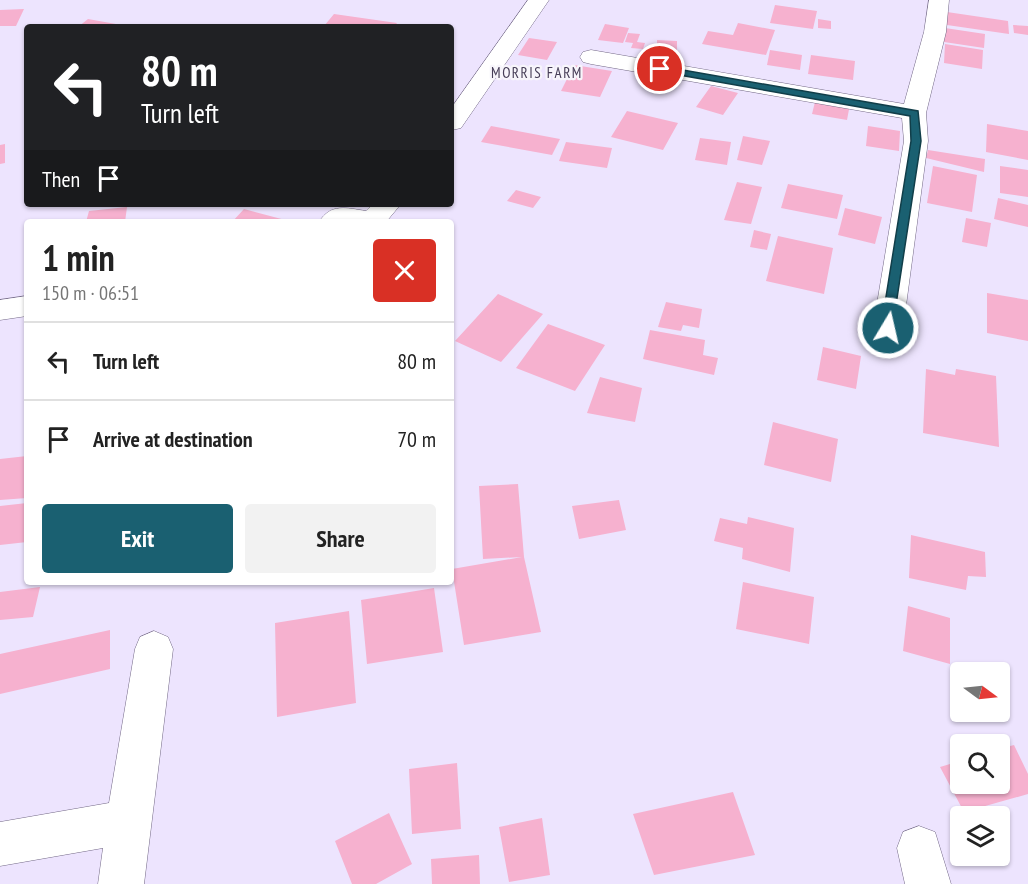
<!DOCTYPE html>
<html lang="en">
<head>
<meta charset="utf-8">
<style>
	:root { --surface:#fff; --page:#f2f2f2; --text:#222; --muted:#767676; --line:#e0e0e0; --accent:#1a6071 }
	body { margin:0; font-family:"PT Sans Narrow",sans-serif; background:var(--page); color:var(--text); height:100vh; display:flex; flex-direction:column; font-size:22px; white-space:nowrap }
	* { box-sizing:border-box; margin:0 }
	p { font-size:20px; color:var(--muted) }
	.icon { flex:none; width:33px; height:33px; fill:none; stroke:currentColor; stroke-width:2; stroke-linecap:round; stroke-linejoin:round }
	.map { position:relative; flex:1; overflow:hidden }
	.details { position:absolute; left:24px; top:219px; width:430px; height:366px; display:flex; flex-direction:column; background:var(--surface); border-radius:6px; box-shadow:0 2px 4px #0004 }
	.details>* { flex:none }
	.guide { position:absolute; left:24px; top:24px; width:430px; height:183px; border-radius:6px; box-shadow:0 2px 4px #0004; background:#202124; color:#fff; overflow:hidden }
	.needle { width:39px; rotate:105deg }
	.fabs { position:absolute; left:950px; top:662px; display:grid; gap:12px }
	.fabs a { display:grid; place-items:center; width:60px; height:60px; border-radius:6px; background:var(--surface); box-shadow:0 2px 4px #0004; font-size:30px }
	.pin { position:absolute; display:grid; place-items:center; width:51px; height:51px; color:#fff; margin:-26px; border:3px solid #fff; border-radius:50%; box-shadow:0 2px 6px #0007 }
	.me { position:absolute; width:66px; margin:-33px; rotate:9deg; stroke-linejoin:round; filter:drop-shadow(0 0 4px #0008) }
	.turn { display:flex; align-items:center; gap:21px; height:126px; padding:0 18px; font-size:27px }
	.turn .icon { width:78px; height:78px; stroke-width:2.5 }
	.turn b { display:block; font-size:42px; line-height:51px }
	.then { display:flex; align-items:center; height:57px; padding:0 18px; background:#0003; gap:12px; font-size:22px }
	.round { display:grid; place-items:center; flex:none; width:63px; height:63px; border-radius:6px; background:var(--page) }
	.overview { display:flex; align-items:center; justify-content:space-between; height:102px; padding:0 18px }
	h1 { font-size:36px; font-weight:600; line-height:45px }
	.button { display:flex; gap:12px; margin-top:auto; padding:12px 18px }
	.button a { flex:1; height:69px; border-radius:6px; background:var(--accent); color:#fff; font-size:24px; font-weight:600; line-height:69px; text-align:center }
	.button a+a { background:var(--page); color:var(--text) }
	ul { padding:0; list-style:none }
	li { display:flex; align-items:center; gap:18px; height:78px; padding:0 18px; border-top:2px solid var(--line) }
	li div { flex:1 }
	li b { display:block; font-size:22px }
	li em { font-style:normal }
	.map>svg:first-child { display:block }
	.building { fill:#f6b1cf }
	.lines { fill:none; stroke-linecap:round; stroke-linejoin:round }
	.minor-casing { stroke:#726885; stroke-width:1 }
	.minor { fill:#fff; fill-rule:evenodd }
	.route { fill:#1a6071; stroke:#113e49; stroke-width:1.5 }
	.labels { text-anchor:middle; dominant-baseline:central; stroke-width:4.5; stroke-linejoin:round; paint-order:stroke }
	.far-quarter-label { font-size:15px; letter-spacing:1.5px; fill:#463d57; stroke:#f7f5fb }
</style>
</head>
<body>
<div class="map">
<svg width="1028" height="884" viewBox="0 0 1028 884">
	<rect width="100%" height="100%" fill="#ede4fe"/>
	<!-- building -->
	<path class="building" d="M775,5L817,11L813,29L770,23Z
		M24,9L16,26H0V10Z
		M947,12L1008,21L1009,34L947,25Z
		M334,14L397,23L394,27L324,26Z
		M88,19L127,26V27H78Z
		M818,19L831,21V29L818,28Z
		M738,23L775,30L766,55L702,44L708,31L733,35Z
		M605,24L629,28L623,43L598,40Z
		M1013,25L1028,26V35L1014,33Z
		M945,28L985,34L984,48L944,42Z
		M628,33L640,34L637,42L645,43L643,49L631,48L633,43L625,42Z
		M529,38L557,42L547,60L518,55Z
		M657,40L677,41V51L657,49Z
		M945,44L983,50L982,69L944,63Z
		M770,50L802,55L800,70L767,65Z
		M811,55L855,61L853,80L808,74Z
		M574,65L612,71L600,97L561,91Z
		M711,86L738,93L723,115L696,107Z
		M816,98L850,104L847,120L812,114Z
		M627,111L678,123L663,150L611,137Z
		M987,124L1028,131V160L986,152Z
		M491,126L560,139L552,155L481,142Z
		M868,126L900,131L899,151L866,146Z
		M743,136L770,141L762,165L737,160Z
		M700,138L731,142L727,165L695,160Z
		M566,142L612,148L607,168L559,161Z
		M5,144V163L0,164V145Z
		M928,150L985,159L984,172L926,158Z
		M933,166L977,175L972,212L927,203Z
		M1000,166L1028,170V197L1000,193Z
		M737,182L762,187L751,224L724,220Z
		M788,184L843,195L837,219L781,208Z
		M516,190L541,197L533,208L507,201Z
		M998,198L1028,205V227L994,219Z
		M127,207L125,222H86L89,211Z
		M845,208L882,217L875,244L838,235Z
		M244,209L289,221V222H232Z
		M966,218L991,223L987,247L962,242Z
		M754,230L771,234L767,250L750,247Z
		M778,236L833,248L824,294L766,281Z
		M987,293L1028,300V341L987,333Z
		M498,294L543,314L501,362L455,341Z
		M666,302L702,309L699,328L683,325L681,331L658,327Z
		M548,324L605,345L575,391L516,368Z
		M650,330L705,340L703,355L718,358L714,375L643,359Z
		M823,347L861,356L856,389L817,380Z
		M926,369L955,375L956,369L996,376L999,447L923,433Z
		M600,377L642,388L635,422L587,413Z
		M773,422L838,439L831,482L764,465Z
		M27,456V498L0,500V459Z
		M518,484L524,557L541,632L464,645L452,569L522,557L483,559L479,486Z
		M619,500L626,530L579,539L572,506Z
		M27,503V542L0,545V506Z
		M748,517L794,528L790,572L742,559L743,548L714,541L720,518L747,524Z
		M911,535L985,552L986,577L968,576L966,590L909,578Z
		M743,582L814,597L809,644L736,629Z
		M40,587L33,617L0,620V592Z
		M434,588L443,652L367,664L361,600Z
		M908,606L950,618V664L903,651Z
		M349,611L356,703L277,717L275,623Z
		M110,630V669L0,694V654Z
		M1014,745L1028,774V794L964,812L940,767L960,761V783H999V749Z
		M457,763L461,829L412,834L409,769Z
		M733,792L755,855L654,875L633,814Z
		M389,813L412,864L376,884H352L335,841Z
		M542,818L550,875L509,882L499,827Z
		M479,855L480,884H432L431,859Z"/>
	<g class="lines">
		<!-- minor casing -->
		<g class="minor-casing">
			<path id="minor" d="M528,0H549L461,128L452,130V107Z
				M929,0H949L946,32L926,113L928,141L903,328L899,335L888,338L877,335L873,328L904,141L902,118L591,64L583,62L580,57L583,52L591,50L904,104L924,32Z
				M373,204H401L386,222H319C331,203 346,208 366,211Z
				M27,296V316L0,320V300Z
				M154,631L168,637L173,649L144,884H98L103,848L0,866V822L109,803L135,649L140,637Z
				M919,826L935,832L951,884H905L897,848L903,832Z"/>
		</g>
		<!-- minor -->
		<use href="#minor" class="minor"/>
	</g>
	<!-- route -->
	<path class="route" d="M660,66L918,111L921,141L892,331H883L881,328L911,141L910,116L657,71V67Z"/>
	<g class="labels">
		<!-- far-quarter labels -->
		<g class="far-quarter-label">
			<text x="537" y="72">MORRIS FARM</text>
		</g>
	</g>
</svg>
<div class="fabs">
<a><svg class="needle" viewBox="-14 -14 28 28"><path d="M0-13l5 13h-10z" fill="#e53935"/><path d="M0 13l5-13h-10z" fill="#767676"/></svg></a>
<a><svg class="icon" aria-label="search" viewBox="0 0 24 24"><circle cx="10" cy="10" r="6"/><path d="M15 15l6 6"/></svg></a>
<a><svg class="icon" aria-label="layers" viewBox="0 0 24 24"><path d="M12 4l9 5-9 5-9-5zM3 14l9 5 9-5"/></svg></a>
</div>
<div class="pin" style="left:660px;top:69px;background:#d93025"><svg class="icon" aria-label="arrive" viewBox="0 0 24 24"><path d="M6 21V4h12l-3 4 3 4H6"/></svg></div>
<svg class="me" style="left:888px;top:328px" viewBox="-20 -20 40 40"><circle r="17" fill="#1a6071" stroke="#fff" stroke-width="3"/><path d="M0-11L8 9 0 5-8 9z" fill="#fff"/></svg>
<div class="guide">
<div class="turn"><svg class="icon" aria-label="left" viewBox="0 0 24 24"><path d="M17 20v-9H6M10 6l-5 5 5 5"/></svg><div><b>80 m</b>Turn left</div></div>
<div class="then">Then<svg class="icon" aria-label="arrive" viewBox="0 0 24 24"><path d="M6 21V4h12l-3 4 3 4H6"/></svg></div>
</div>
<section class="details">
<div class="overview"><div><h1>1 min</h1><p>150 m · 06:51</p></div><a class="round" style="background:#d93025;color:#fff"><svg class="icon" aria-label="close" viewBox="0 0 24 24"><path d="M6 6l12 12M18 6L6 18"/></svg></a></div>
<ul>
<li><svg class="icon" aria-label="left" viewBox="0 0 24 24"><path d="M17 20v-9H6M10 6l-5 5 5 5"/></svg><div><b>Turn left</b></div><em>80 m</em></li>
<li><svg class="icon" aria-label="arrive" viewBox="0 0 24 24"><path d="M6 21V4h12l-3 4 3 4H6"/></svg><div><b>Arrive at destination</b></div><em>70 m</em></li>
</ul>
<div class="button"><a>Exit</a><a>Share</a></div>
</section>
</div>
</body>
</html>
